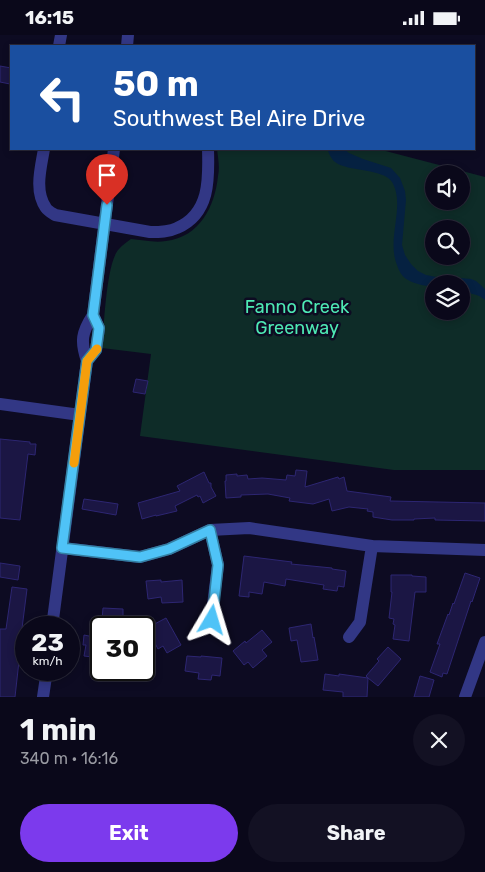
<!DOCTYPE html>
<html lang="en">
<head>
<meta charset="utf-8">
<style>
	:root { --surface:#0a081a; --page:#131123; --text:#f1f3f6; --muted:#999aa2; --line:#2a2939; --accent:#7c3aed }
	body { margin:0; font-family:Rubik,sans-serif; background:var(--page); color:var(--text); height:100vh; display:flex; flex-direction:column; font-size:19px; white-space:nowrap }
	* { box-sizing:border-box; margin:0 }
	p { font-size:16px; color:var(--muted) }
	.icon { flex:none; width:28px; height:28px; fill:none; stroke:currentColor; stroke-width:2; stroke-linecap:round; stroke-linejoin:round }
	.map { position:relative; height:662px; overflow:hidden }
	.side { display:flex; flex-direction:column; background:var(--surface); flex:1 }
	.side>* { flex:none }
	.top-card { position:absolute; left:10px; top:10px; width:465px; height:105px; border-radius:0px; box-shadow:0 2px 8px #0003,0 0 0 1px var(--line); background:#1a4fa0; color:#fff; overflow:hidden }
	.tools { position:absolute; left:425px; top:130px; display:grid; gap:10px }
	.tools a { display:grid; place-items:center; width:45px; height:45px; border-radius:50%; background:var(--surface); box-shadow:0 2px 8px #0003,0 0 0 1px var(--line); font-size:25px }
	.speed { position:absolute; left:15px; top:581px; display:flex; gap:10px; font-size:25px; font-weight:700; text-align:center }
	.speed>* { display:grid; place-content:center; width:65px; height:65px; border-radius:50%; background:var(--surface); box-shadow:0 2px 8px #0003,0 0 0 1px var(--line); line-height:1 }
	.speed small { font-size:12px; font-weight:400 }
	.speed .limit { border:2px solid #111; border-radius:8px; background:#fff; color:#111 }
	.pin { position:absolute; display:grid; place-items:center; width:42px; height:42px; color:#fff; margin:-51px -21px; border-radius:50% 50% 50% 0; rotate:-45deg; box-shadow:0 0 5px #0007 }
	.pin .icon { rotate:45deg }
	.me { position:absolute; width:55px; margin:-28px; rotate:7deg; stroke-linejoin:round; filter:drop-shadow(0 0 4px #0008) }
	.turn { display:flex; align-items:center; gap:18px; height:105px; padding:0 20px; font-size:22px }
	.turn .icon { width:65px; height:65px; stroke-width:2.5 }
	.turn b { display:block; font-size:35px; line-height:42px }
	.round { display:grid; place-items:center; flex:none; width:52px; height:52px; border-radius:26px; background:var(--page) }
	.overview { display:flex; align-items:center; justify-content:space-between; height:85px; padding:0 20px }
	h1 { font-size:30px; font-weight:700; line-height:38px }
	.action { display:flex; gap:10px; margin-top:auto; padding:10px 20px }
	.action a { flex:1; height:58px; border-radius:30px; background:var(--accent); color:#fff; font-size:20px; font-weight:700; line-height:58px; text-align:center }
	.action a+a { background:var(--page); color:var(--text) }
	.status { display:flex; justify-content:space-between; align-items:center; height:35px; padding:0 25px; background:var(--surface); direction:ltr }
	.status svg { height:14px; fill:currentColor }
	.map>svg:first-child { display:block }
	.green { fill:#0e2c28; fill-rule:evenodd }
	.water { fill:#052141 }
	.building { fill:#1b1644; stroke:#2d2672 }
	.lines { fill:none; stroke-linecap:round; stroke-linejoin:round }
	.minor { stroke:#323785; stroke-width:12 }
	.route-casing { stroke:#337fa1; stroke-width:12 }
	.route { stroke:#4fc3f7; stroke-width:9 }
	.slow { stroke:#f59e0b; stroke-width:9 }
	.labels { text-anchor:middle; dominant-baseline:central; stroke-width:5; stroke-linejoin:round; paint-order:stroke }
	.park-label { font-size:18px; fill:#4ee9b4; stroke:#0d0b22 }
</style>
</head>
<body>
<div class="status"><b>16:15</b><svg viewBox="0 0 49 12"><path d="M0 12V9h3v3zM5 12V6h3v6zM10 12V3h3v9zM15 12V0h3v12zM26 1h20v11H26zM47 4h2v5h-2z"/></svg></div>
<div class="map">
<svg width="485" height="662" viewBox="0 0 485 662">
	<rect width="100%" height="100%" fill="#0d0b22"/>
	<!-- green -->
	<path class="green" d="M217,114H378L485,142V435H394L140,401L151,319L102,313C104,293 106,227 119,214C122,210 127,207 131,204C142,205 155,208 166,206C200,202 215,171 218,141C220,132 218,123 217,114ZM434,139H461V166H434ZM434,194H461V221H434ZM434,249H461V276H434Z"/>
	<!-- water -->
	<path class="water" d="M327,114H344L349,118L363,124L391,133L400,143L405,156L406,165L402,210L405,220L411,229L418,236L426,240L447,244L460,243L471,244L476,246L485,254V265C478,259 470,258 461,257V249H434V252C426,251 415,249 408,245C402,242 399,236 397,230C386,203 406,171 392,147C383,133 348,137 335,127C331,124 329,118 327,114Z"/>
	<!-- building -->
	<path class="building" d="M0,31L11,33L10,49L0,47Z
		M136,344L148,346L145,359L133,357Z
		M0,404L30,407V409H36L35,420L28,419L20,485L0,483Z
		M296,435L307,436L305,452L338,442L339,444L344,442L347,456L391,462L390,466L485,468V486L435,485V483L414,484V485H392L373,482V477L367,476L368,474L349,472L332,476L329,464L313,469L289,466L290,463L268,459L241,460V462L226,463L225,446H226V440L237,439V441L247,440L248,444L262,443L286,445L287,440L295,441Z
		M204,437L209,448H211V452L216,461L203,468L200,461L198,462L197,460L175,471L177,476L156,481V480L142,484L138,468L180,456L177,451Z
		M84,464L118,469L116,480L82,474Z
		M244,521L292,527L291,529L332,533V534L346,536L344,552L338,551L337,556L323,554L324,550L286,544L285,551L264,547L262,559L249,557V562L239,561Z
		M0,528L20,531L18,545L0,542Z
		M465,538L480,543L472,567L471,566L447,639L443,638L442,642L430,637L440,609H437L448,579L449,580L453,568L454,569Z
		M391,540H412V541L426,542V557H415L409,606L393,604L395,590L393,589L394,584L389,583L392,557H391Z
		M161,545V547L182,545L183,567L162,568L161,562L148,564L146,546Z
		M12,552L27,554L19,617H20L15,662H0V594H6Z
		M103,573L123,574V587L102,585Z
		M166,583L181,610L167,618L163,611L158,614L147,593Z
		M311,589L313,603L314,602L318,625L301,627L297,605L291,606L289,593Z
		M262,595L272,607L262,615L267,621L253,633L248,627L244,630L233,616L245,606L246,608Z
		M84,600L94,602V605L101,606V623L84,621L86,610H83Z
		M388,612L401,624L378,651L368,643L367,662H343V657L323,655L325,639L339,641V639L368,643L366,641L379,626L377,624Z
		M187,621L201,622V621L222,623L220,641L212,640L211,645L198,644L199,638L185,636Z
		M420,641L434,645L429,662H414Z"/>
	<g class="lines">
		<!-- minor -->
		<path class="minor" d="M59,11L61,0
			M127,11L128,0
			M44,114C41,132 34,156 46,173C48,176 52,178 55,180L150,197C159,197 169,197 177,193C210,179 209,144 208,114
			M87,326L96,315L99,293L93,280
			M0,369L80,380
			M210,495L218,530L211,585
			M63,513L140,522L169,514L210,495L249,493L372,511L485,515
			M52,592L87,326C80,306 82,297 93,280L114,114
			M349,602L360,587L372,511
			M43,662L47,635
			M465,662L485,607"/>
	</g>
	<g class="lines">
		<!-- route casing -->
		<g class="route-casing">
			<path id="route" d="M107,170L93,280L99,293L96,315L87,326L62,513L140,522L169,514L210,495L218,530L212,585"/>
		</g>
		<!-- route -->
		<use href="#route" class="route"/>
		<!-- slow -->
		<path class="slow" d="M74,428L87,326L96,315L97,314"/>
	</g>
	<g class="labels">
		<!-- park labels -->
		<g class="park-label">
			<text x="297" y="272">Fanno Creek<tspan x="297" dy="21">Greenway</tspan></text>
		</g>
	</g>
</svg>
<div class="tools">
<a><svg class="icon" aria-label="sound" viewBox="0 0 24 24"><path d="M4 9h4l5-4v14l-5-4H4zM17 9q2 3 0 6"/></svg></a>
<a><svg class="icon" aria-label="search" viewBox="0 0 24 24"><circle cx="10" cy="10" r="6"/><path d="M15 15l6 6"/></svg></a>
<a><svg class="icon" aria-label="layers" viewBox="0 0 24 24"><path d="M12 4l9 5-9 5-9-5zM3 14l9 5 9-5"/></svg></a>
</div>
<div class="speed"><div>23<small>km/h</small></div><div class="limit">30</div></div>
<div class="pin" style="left:107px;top:170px;background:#d93025"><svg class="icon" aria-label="arrive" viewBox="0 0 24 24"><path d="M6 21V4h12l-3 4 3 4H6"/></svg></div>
<svg class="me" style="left:212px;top:585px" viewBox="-20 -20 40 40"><path d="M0-17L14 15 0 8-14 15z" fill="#4fc3f7" stroke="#fff" stroke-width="4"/></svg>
<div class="top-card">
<div class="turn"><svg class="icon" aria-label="left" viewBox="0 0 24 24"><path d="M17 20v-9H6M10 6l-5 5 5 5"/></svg><div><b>50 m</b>Southwest Bel Aire Drive</div></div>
</div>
</div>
<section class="side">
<div class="overview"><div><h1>1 min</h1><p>340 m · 16:16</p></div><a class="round"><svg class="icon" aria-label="close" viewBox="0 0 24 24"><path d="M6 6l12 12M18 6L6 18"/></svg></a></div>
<div class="action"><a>Exit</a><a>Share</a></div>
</section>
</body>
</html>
